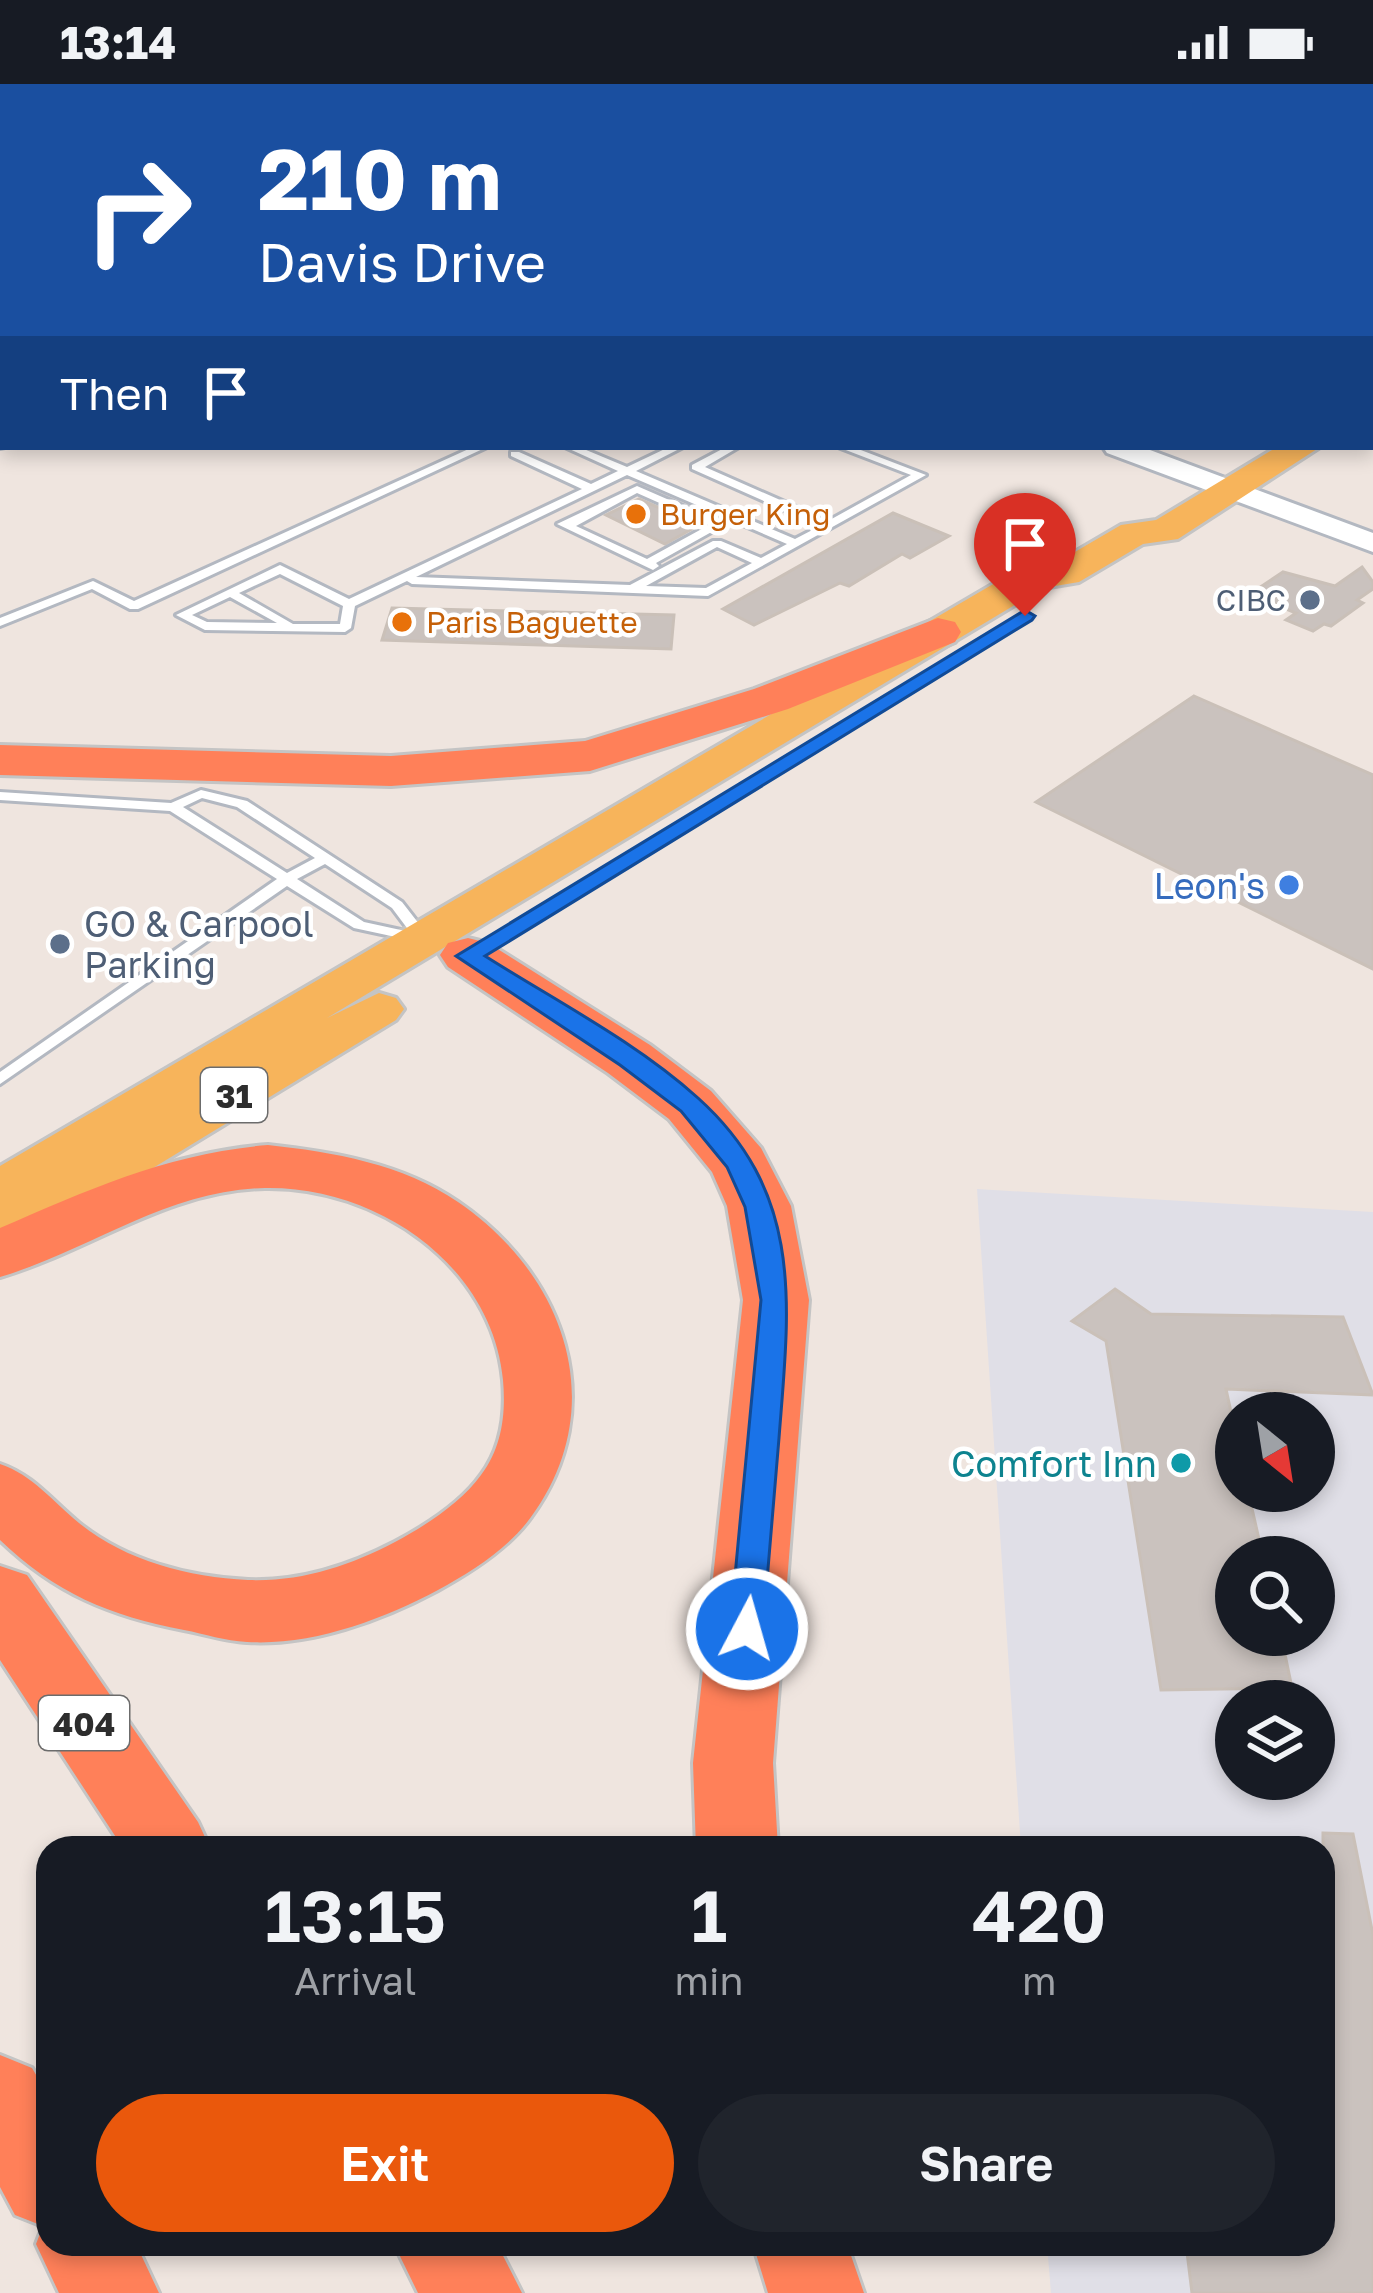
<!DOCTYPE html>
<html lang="en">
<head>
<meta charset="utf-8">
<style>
	:root { --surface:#171b24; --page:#20242c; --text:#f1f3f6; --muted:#9ea1a6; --accent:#ea580c }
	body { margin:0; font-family:"Golos Text",sans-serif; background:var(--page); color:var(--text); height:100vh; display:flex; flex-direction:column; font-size:45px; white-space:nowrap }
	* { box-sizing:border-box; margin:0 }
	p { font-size:39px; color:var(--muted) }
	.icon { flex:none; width:66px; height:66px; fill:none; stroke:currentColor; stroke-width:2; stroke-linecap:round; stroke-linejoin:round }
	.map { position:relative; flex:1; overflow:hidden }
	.sheet { position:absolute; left:36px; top:1752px; width:1299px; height:420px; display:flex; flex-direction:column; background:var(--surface); border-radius:36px; box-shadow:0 6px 18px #0003 }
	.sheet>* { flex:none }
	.guide { position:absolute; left:0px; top:0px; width:1374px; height:366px; box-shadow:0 6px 18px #0003; background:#1a4fa0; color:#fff; overflow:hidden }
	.needle { width:78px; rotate:150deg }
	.buttons { position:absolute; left:1215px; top:1308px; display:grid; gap:24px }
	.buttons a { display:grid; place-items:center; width:120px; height:120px; border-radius:50%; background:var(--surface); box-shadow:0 6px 18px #0003; font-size:60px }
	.pin { position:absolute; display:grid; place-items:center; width:102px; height:102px; color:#fff; margin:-123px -51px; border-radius:50% 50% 50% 0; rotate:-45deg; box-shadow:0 0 12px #0007 }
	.pin .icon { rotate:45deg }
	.me { position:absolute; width:132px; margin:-66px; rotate:6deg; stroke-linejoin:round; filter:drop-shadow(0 0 9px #0008) }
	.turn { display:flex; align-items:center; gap:42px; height:252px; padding:0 60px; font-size:54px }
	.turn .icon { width:156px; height:156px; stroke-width:2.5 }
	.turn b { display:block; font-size:84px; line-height:102px }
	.then { display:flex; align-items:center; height:114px; padding:0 60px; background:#0003; gap:24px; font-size:45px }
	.eta { display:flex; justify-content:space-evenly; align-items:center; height:204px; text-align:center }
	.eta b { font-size:72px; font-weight:600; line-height:84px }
	.action { display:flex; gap:24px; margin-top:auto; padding:24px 60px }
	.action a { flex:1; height:138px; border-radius:72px; background:var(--accent); color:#fff; font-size:48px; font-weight:600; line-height:138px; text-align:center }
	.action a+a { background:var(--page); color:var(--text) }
	.status { display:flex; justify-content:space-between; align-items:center; height:84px; padding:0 60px; background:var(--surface); direction:ltr }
	.status svg { height:33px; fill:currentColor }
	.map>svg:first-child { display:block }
	.industrial { fill:#e0dfe7; fill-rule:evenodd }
	.building { fill:#cac2be; stroke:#cac0b8; stroke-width:3 }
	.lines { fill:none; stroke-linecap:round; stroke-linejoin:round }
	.service-casing { stroke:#b3b8c1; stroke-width:6 }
	.minor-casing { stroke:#b3b8c1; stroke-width:6 }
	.tertiary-casing { stroke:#b3b8c1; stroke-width:6 }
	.primary-casing { stroke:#c4c4c4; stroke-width:6 }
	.motorway-casing { stroke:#c4c4c4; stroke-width:6 }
	.service { fill:#fff; fill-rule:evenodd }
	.minor { fill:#fff; fill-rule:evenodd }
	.tertiary { fill:#fff; fill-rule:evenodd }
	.primary { fill:#f7b45b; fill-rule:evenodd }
	.motorway { fill:#ff8059; fill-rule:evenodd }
	.route { fill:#1a73e8; stroke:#114b97; stroke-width:3 }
	.food-dot { fill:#e8710a; stroke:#fff; stroke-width:4.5 }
	.service-dot { fill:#5c6f8a; stroke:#fff; stroke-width:4.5 }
	.shop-dot { fill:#3f7fe0; stroke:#fff; stroke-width:4.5 }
	.culture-dot { fill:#0f9aa8; stroke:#fff; stroke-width:4.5 }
	.labels { text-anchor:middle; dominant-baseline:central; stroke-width:9; stroke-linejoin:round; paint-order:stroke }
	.far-food-label { font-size:30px; fill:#c56008; stroke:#fff; text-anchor:start }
	.far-service-label { font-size:30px; fill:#4e5e75; stroke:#fff; text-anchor:end }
	.shield { fill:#fff; stroke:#6c6c6c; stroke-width:3 }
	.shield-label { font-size:33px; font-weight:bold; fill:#2d2d2d }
	.shop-label { font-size:36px; fill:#366cbe; stroke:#fff; text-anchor:end }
	.service-label { font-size:36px; fill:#4e5e75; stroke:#fff; text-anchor:start }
	.culture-label { font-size:36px; fill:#0d838f; stroke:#fff; text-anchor:end }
</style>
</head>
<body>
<div class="status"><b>13:14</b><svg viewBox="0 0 49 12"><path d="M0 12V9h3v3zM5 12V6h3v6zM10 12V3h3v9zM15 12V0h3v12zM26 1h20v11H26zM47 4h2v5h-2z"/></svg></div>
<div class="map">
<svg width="1373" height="2209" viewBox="0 0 1373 2209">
	<rect width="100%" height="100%" fill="#efe5df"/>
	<!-- industrial -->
	<path class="industrial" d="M470,0H1125L1136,3H461Z
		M977,1105L1373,1128V2209H1051L1047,2160H1323V1764H1021ZM1236,1329H1314V1407H1236ZM1236,1473H1314V1551H1236ZM1236,1617H1314V1695H1236Z"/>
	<!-- building -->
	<path class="building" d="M639,415L699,441L665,460L606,431Z
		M893,429L949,452L910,474L902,470L849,502L840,499L754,541L723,525Z
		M1362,483L1373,498V505L1357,516L1363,519L1331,542L1324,540L1313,547L1286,536L1296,529L1250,510L1283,488L1335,502Z
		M392,524L674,531L671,565L382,556Z
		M1194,612L1373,691V885L1036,718Z
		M1115,1205L1151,1230L1343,1233L1373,1311L1226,1305L1236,1351V1407H1248L1263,1473H1236V1551H1281L1292,1604L1161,1606L1106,1257L1072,1237Z
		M1323,1749L1353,1750L1373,1851V2209H1192L1186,2160H1323Z"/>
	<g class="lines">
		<!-- service casing -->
		<g class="service-casing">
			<path id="service" d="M3,176V182L0,183V177Z
				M0,245L3,246V253L0,252Z
				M3,357L5,363L0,364V358Z
				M473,363H487L138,525H130L92,505L0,542V534L93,497L134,517Z
				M565,363H579L627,383L669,363H683L636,387L795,455L820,442L692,385V381L726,363H739L705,383L828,437L911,391L838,363H853L926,391L708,512L412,500L407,497L355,522L351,544L345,548L205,546L176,531L280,481L349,515L582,405L511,372V368H519L591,400L618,387ZM627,391L787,460L761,474L721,457H713L630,501L416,493ZM717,463L752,479L706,504L646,502ZM280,490L343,522L340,540H293L239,509ZM230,513L277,539L207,538L192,531Z
				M637,402L722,439L724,441L656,479L659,482L653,486L557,440ZM637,409L709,441L647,475L576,442Z
				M201,706L247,717L402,818L430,854L428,857L419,858L354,844L287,802L0,1000V988L277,795L170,727L0,716V708L171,719ZM202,714L237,723L315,774L287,789L183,723ZM325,780L392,824L410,848L364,838L297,795Z"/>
		</g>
		<!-- minor casing -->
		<g class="minor-casing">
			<path id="minor" d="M886,0H907L884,3Z
				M1138,0H1163L1165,3H1140Z
				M1371,58H1373V69H1371Z"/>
		</g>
		<!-- tertiary casing -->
		<g class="tertiary-casing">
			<path id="tertiary" d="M1103,363H1142L1373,449V468L1107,369Z"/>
		</g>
		<!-- primary casing -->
		<g class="primary-casing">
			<path id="primary" d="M1371,288H1373L1371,309Z
				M1277,363H1320L1178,455L1143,460L1079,498L1043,504L327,934L379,909L396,914L404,925L396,936L20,1165L0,1171V1082L1019,485L1056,479L1121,441L1156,436Z"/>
		</g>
		<!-- motorway casing -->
		<g class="motorway-casing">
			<path id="motorway" d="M938,534L955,538L961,548L955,558L788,625L590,687L391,702L0,691V661L391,672L585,657L754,605Z
				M468,854L488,859L650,961L711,1007L761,1064L791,1122L809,1216L773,1679L778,1764H696L693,1679L743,1216L727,1122L712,1088L669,1035L608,989L448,883L440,871L448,859Z
				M268,1061C333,1068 403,1080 458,1118C565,1191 612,1322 531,1433C509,1464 471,1488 438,1506C382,1536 311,1562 247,1558C225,1557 205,1550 184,1546C110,1532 55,1509 0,1456V1380C33,1391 52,1417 79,1439C126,1477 188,1493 248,1496C301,1498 349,1482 395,1458C425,1442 462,1418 481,1391C502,1363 506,1330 503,1296C492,1181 377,1102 265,1104C167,1106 91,1166 0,1193V1144C89,1105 170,1069 268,1061Z
				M0,1482L27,1491L198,1738L210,1764H123L0,1576Z
				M0,1971L32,1984L48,2011V2160H136L159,2209H59L36,2160L43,2142L15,2131L0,2103Z
				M394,2160H497L522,2209H418Z
				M753,2160H847L864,2209H768Z"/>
		</g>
		<!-- service -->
		<use href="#service" class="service"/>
		<!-- minor -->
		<use href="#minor" class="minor"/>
		<!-- tertiary -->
		<use href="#tertiary" class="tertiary"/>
		<!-- primary -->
		<use href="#primary" class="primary"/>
		<!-- motorway -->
		<use href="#motorway" class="motorway"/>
	</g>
	<!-- route -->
	<path class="route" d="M1025,526L1035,532L1032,536L485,872C556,917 636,958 698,1014C806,1111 789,1224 779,1354C774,1417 768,1481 763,1545L758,1555L747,1559L735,1555L730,1545L761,1216L745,1123L727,1083L681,1027L620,981L456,872Z"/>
	<!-- markers -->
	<g class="food-dot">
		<circle cx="636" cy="430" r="12"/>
		<circle cx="402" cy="538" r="12"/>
	</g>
	<g class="service-dot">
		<circle cx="1310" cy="516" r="12"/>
		<circle cx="60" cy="860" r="12"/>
	</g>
	<circle class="shop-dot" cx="1289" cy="801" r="12"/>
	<circle class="culture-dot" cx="1181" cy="1379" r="12"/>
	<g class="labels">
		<!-- far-food labels -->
		<g class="far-food-label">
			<text x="660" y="430">Burger King</text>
			<text x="426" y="538">Paris Baguette</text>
		</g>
		<!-- far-service labels -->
		<g class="far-service-label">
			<text x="1286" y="516">CIBC</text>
		</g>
		<!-- shield labels -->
		<g class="shield">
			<rect x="201" y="984" width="66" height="54" rx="9"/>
			<rect x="39" y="1612" width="90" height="54" rx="9"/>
		</g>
		<g class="shield-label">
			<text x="234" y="1011">31</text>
			<text x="84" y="1639">404</text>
		</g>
		<!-- shop labels -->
		<g class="shop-label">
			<text x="1265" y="801">Leon's</text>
		</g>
		<!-- service labels -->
		<g class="service-label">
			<text x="84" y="839">GO &amp; Carpool<tspan x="84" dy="41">Parking</tspan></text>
		</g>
		<!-- culture labels -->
		<g class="culture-label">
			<text x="1157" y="1379">Comfort Inn</text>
		</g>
	</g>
</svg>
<div class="buttons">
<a><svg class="needle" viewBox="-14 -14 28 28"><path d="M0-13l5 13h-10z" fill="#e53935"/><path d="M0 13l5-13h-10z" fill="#9ea1a6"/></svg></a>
<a><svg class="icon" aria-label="search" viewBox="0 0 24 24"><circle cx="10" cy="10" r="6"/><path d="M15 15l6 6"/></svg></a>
<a><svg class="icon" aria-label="layers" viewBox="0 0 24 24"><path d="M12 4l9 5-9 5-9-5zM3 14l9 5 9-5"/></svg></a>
</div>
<div class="pin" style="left:1025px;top:532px;background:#d93025"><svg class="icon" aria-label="arrive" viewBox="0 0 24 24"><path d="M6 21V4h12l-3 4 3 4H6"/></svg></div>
<svg class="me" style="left:747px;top:1545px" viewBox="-20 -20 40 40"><circle r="17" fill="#1a73e8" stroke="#fff" stroke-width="3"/><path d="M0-11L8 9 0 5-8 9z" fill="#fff"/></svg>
<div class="guide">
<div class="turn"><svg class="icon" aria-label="right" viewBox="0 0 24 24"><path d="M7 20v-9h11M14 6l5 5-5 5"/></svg><div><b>210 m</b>Davis Drive</div></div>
<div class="then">Then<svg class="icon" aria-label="arrive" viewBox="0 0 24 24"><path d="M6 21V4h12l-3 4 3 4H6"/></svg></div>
</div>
<section class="sheet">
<div class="eta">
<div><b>13:15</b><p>Arrival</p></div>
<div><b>1</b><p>min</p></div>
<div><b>420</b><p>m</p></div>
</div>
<div class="action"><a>Exit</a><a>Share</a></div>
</section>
</div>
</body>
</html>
